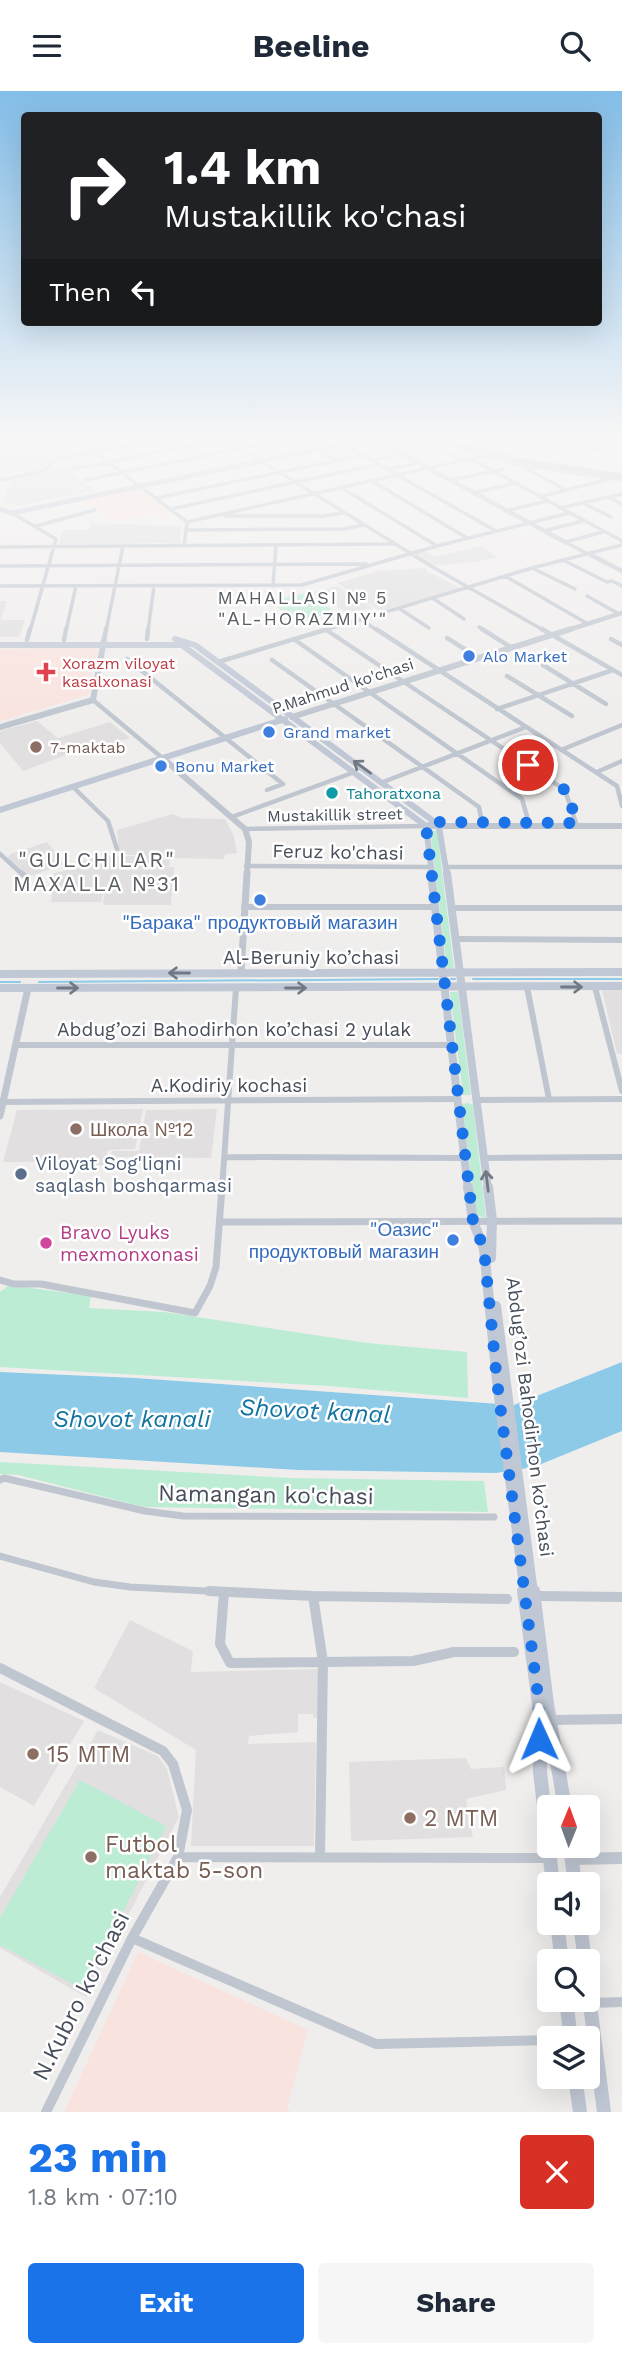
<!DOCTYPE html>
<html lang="en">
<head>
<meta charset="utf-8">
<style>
	:root { --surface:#fff; --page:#f6f6f7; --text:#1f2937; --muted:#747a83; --accent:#1a73e8 }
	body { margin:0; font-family:"Work Sans",sans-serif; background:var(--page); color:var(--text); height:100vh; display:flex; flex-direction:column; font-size:26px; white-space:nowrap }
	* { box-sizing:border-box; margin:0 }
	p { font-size:23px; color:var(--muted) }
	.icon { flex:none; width:38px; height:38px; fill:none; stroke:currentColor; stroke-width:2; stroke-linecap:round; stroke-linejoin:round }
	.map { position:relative; height:2021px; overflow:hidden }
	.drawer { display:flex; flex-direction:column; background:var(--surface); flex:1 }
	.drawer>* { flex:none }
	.hud { position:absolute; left:21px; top:21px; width:581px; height:214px; border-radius:7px; box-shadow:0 7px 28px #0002; background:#202124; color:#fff; overflow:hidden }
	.needle { width:46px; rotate:1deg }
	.controls { position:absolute; left:537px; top:1704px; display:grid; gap:14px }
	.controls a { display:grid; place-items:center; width:63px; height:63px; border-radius:7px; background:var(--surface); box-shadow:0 7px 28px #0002; font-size:35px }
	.pin { position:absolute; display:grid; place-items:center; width:60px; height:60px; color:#fff; margin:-30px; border:4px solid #fff; border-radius:50%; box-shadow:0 2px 7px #0007 }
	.me { position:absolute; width:77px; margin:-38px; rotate:359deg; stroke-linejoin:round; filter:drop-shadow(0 0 5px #0008) }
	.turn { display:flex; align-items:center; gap:24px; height:147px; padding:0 28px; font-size:32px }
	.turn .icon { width:91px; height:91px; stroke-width:2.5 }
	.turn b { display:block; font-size:49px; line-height:60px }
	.then { display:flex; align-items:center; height:66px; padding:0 28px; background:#0003; gap:14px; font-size:26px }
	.round { display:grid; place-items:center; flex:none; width:74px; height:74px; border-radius:7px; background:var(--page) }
	.summary { display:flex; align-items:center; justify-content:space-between; height:119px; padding:0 28px }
	h1 { font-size:42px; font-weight:700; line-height:52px; color:var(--accent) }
	.cta { display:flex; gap:14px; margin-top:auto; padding:14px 28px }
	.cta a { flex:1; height:80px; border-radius:7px; background:var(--accent); color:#fff; font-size:28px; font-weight:700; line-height:80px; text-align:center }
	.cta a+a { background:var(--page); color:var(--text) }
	header { display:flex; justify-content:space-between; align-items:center; height:91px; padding:0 28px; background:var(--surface); font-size:32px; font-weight:700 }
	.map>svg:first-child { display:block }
	.education { fill:#e1dfdf }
	.medical { fill:#f9e3de }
	.green { fill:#bdecd5 }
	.water { fill:#8ccae7 }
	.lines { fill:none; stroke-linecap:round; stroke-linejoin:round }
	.stream { stroke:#8ccae7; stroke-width:2 }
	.minor-far4 { stroke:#bfc6cf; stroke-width:3.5 }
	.minor-far3 { stroke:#bfc6cf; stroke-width:4.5 }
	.minor-far2 { stroke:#bfc6cf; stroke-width:6 }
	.minor-far1 { stroke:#bfc6cf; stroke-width:7 }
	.minor { stroke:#bfc6cf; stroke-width:10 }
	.tertiary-far3 { stroke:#bfc6cf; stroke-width:4.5 }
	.tertiary-far2 { stroke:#bfc6cf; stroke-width:6 }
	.tertiary-far1 { stroke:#bfc6cf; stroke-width:7 }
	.tertiary { stroke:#bfc6cf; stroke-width:12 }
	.secondary-far4 { stroke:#c1c8d5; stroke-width:5 }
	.secondary-far3 { stroke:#c1c8d5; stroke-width:6 }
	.secondary-far2 { stroke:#c1c8d5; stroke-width:8 }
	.secondary-far1 { stroke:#c1c8d5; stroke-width:10 }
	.secondary { stroke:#c1c8d5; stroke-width:14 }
	.primary { stroke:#aeb9cb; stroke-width:5 }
	.oneway { stroke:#727985 }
	.route { stroke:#1a73e8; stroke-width:12; stroke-dasharray:0 21.6 }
	.shop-dot { fill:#3f7fe0; stroke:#fff; stroke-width:2.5 }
	.health-dot { fill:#e0444e; stroke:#fff; stroke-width:2.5 }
	.education-dot { fill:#8d6e63; stroke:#fff; stroke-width:2.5 }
	.culture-dot { fill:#0f9aa8; stroke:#fff; stroke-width:2.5 }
	.service-dot { fill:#5c6f8a; stroke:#fff; stroke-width:2.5 }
	.hotel-dot { fill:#d1479c; stroke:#fff; stroke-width:2.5 }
	.labels { text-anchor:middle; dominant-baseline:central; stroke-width:5; stroke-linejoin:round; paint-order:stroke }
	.far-shop-label { font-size:16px; fill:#366cbe; stroke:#fff; text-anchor:start }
	.far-health-label { font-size:16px; fill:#be3a42; stroke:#fff; text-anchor:start }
	.far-street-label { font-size:16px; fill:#474e5a; stroke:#fff }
	.far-education-label { font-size:16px; fill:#785e54; stroke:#fff; text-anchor:start }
	.far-culture-label { font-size:16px; fill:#0d838f; stroke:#fff; text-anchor:start }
	.far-neighbourhood-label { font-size:18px; letter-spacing:2px; fill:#5a5d62; stroke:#fff }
	.street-label { font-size:19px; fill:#474e5a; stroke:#fff }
	.shop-label { font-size:19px; fill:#366cbe; stroke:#fff }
	.education-label { font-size:19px; fill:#785e54; stroke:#fff; text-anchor:start }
	.service-label { font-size:19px; fill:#4e5e75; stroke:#fff; text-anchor:start }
	.hotel-label { font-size:19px; fill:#b23c85; stroke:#fff; text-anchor:start }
	.neighbourhood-label { font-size:21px; letter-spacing:2px; fill:#5a5d62; stroke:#fff }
	.near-street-label { font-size:23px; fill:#474e5a; stroke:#fff }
	.near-education-label { font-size:23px; fill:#785e54; stroke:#fff; text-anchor:start }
	.near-water-label { font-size:24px; font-style:italic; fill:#1373a0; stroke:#fff }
</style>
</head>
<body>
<header><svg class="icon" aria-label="menu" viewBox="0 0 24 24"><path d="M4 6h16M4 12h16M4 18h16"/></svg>Beeline<svg class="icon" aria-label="search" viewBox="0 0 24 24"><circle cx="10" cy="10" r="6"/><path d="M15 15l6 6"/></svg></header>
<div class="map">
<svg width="622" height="2021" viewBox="0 0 622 2021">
	<rect width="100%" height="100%" fill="#f0eeed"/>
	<!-- education -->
	<path class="education" d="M0,350H46L42,366L53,367L41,379L0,381L4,372H0Z
		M67,377L95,400L18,415L3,410L12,387Z
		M91,432L181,435L180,452L59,453L63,439H89Z
		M482,455L497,466L481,470L432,475L414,463L425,460L434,466Z
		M425,477L428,481L461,497L380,520L337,492L378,480Z
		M338,495L373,517L349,523L314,501Z
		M0,510H7L1,529H25L19,546H0Z
		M37,630L58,647L110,631L130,647L95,658L74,661L23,680L0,652V640Z
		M173,723L181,727L225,728L234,745L237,762L225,763L224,768L171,767L169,775H144L174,776L171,814H103L105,795L101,811H51L54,782L81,776V771L99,765H146L119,763L117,739Z
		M47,751L65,773L28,786L8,767L11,763Z
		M602,899H622V963H617Z
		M143,1018L135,1058L108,1059L104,1074L49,1076V1071H3L17,1019Z
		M217,1018L211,1067L111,1066L112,1060H139L146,1019Z
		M130,1529L193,1560L191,1581L322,1578L321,1626L313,1627V1623H298V1641L249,1645L248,1653L316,1651L314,1755H191L196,1659L94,1597Z
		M0,1591L84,1630L34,1715L0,1696Z
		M98,1639L158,1665L167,1678L179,1726L86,1906L0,1857V1806Z
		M466,1667L471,1678L504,1676L506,1699L466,1708L473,1746L351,1750L349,1671Z"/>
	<!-- medical -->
	<path class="medical" d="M138,397L170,421L166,422L170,426L163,427L156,423L122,429L112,428L80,409Z
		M98,557L88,604L0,630V558Z
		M138,1861L308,1939L287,2017L291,2021H64Z"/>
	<!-- green -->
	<path class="green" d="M306,502L335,521L296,531L270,510Z
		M437,739L454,877L453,878L447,877L430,740Z
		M450,901H458L471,1004H463Z
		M468,1012L473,1014L486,1127L476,1124L462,1013Z
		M9,1194L91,1205L89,1217L164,1221L367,1252L467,1261L468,1307L329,1295L0,1276V1201Z
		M0,1371L290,1387L484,1390L488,1421L144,1416L18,1384L0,1383Z
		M80,1689L166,1735L84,1899L0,1854V1827Z"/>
	<!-- water -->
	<path class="water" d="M622,1271V1340L534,1376L496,1382L298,1379L0,1361V1281L135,1287L514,1314Z"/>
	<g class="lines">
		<!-- stream -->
		<path class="stream" d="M451,888H455
			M473,888H622
			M0,891H20
			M39,891L438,888"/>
		<!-- minor-far4 -->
		<path class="minor-far4" d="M80,350L187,431L184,455
			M229,350L431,475L545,540
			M432,350L517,373L622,389
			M565,350L600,360
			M343,353L496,440
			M315,358L335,369
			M442,359L464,370
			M471,368L622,450
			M373,369L403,363
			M522,375L566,399
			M73,378L215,350
			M388,378L419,372
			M0,389L44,380L56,368L152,350
			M85,389L278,350
			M452,389L504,378
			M372,390L467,447
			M342,397L437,455
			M473,402L515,392
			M539,406L609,388
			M608,406L622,413
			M156,407L363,364
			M583,412L611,426
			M560,417L622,403
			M171,418L380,373
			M505,420L547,410
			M12,422L56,448L30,540
			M226,425H323L343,422
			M187,431L487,364
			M36,435L95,419
			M186,439L343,438L363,434
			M544,440L583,430
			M565,451L603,441
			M565,451L588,463
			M0,456L393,453
			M563,469L607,491L612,490L622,495
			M0,475L366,473
			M532,477L575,498
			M505,485L588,533
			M0,495L302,494L437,455L569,422
			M273,495L276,454
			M587,505L619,523
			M434,508L464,528
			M400,518L429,537
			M363,530L378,540
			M479,536L485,540
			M66,540L76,495
			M106,540L123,455
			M148,540L154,495
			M322,540L532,477L622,454"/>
		<!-- minor-far3 -->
		<path class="minor-far3" d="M376,538L617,695L622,715
			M482,538L512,557
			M542,538L622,584
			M328,540L565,699L576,732
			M447,547L479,567
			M147,548L148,538
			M611,548L622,554
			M27,549L30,538
			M64,549L66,538
			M104,549L106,538
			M295,549L522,708L529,732
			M127,568L283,693L267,699
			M272,569L479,716L482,732
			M218,571L328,538
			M543,574L606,613
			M507,585L572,625
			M93,609L166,670
			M497,618L613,579
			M561,659L622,634
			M597,681L622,670
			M383,691L526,636
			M73,696L108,730L117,758
			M232,726L352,682
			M245,738L426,735
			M0,763L23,784
			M246,775L431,776
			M445,776H622"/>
		<!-- minor-far2 -->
		<path class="minor-far2" d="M21,782L27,787
			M244,816H435
			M453,817H622
			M457,848L622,849
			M527,896L549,1008
			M595,896L622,1000
			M16,954H452
			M477,1009L622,1008
			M0,1011L458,1008
			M225,1066L464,1067
			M485,1067L622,1066
			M222,1098L236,897"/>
		<!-- minor-far1 -->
		<path class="minor-far1" d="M220,1131L622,1130
			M0,1189L14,1193H41L195,1222L210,1195L216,1176L222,1096
			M0,1389L4,1387L145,1420L183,1425L494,1426
			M0,1465L94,1491L130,1496L245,1502"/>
		<!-- minor -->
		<path class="minor" d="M209,1500L313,1505L507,1508
			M224,1501L220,1553L230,1572L413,1570L454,1561H514
			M313,1505L323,1571L320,1766
			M539,1505L622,1506
			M0,1577L163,1660L173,1673L187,1719L178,1766
			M552,1629L622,1628
			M132,1847L376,1953L550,1949
			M590,1912L622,1911
			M46,2021L132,1847L178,1766L550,1767"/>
		<!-- tertiary-far3 -->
		<path class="tertiary-far3" d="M378,350L565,451
			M589,463L622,480
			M565,540L622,522"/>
		<!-- tertiary-far2 -->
		<path class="tertiary-far2" d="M292,626L571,538
			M0,636L93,609L104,549
			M166,670L245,738L249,751L247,784
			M432,735H622"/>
		<!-- tertiary-far1 -->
		<path class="tertiary-far1" d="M241,882L247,782
			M0,1025L28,897"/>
		<!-- tertiary -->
		<path class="tertiary" d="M572,1768L622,1767
			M576,1992L600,1991"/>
		<!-- secondary-far4 -->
		<path class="secondary-far4" d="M0,418L12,422L357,350"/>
		<!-- secondary-far3 -->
		<path class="secondary-far3" d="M175,548L195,554L436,732
			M0,554H182L426,735L432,784
			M0,719L285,628
			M426,735L436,732L439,736L447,784"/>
		<!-- secondary-far2 -->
		<path class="secondary-far2" d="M431,782L468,1098
			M447,782L488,1098
			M0,883L622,881
			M0,897L622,895"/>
		<!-- secondary-far1 -->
		<path class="secondary-far1" d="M468,1096L473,1130L484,1158L497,1290L525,1502
			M488,1096L492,1129L491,1167
			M496,1215L533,1502"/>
		<!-- secondary -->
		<path class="secondary" d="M524,1500L539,1613L540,1681L553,1794
			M533,1500L547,1613L565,1717
			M570,1755L575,1794
			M557,1832L562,1871
			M580,1832L585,1871
			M588,1898L604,2021
			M566,1909L571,1948
			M575,1986L580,2021"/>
		<!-- primary -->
		<path class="primary" d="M444,350L518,369L622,385"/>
	</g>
	<!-- one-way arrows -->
	<defs><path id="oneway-shaft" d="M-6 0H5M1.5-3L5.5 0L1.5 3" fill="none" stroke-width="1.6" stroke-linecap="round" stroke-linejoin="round" transform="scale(1.75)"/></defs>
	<g class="oneway">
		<use href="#oneway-shaft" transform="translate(362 676) rotate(-144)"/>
		<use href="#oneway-shaft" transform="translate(179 882) rotate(180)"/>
		<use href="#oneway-shaft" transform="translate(572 896)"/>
		<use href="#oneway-shaft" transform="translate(68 897)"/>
		<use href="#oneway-shaft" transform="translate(296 897)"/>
		<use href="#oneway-shaft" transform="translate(487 1090) rotate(-97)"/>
	</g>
	<!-- sky -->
	<linearGradient id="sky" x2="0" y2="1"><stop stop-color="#83bde8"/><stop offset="0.55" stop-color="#f8f7f7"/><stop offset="1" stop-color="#f8f7f7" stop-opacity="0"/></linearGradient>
	<rect width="622" height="633" fill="url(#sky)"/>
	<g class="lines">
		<!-- route -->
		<path class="route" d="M528,674L565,699L569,705L576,732L438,731L426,735L473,1130L484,1158L497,1290L539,1613V1648"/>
	</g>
	<!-- markers -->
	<g class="shop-dot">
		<circle cx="469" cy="565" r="7"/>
		<circle cx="269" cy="641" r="7"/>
		<circle cx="161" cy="675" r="7"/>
		<circle cx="260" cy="809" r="7"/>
		<circle cx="453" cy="1149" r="7"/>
	</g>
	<path class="health-dot" d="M42.5 570.5h7v7h7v7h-7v7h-7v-7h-7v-7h7z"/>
	<g class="education-dot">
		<circle cx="36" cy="656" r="7"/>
		<circle cx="76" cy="1038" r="7"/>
		<circle cx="33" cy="1663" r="7"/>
		<circle cx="410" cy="1727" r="7"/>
		<circle cx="91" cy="1766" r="7"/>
	</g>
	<circle class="culture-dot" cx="332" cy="702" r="7"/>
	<circle class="service-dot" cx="21" cy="1083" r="7"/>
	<circle class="hotel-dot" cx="46" cy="1152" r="7"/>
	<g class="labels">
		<!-- far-shop labels -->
		<g class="far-shop-label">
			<text x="483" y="565">Alo Market</text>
			<text x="283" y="641">Grand market</text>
			<text x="175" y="675">Bonu Market</text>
		</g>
		<!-- far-health labels -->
		<g class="far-health-label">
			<text x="62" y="572">Xorazm viloyat<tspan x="62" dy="18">kasalxonasi</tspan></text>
		</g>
		<!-- far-street labels -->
		<g class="far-street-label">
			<text transform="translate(343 595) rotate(-18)">P.Mahmud ko'chasi</text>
			<text transform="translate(335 724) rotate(-1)">Mustakillik street</text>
		</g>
		<!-- far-education labels -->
		<g class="far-education-label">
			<text x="50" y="656">7-maktab</text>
		</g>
		<!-- far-culture labels -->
		<g class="far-culture-label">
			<text x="346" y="702">Tahoratxona</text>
		</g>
		<!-- far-neighbourhood labels -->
		<g class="far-neighbourhood-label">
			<text x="303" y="506">MAHALLASI № 5<tspan x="303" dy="21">"АL-HORAZMIY'"</tspan></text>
		</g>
		<!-- street labels -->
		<g class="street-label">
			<text transform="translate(338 761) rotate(1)">Feruz ko'chasi</text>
			<text x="311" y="866">Al-Beruniy ko’chasi</text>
			<text x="234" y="938">Abdug’ozi Bahodirhon ko’chasi 2 yulak</text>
			<text x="229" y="994">A.Kodiriy kochasi</text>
			<text transform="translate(530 1326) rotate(83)">Abdug’ozi Bahodirhon ko’chasi</text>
		</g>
		<!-- shop labels -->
		<g class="shop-label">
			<text x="260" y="831">"Барака" продуктовый магазин</text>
			<text x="439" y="1138" text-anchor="end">"Оазис"<tspan x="439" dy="22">продуктовый магазин</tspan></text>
		</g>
		<!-- education labels -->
		<g class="education-label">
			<text x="90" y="1038">Школа №12</text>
		</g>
		<!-- service labels -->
		<g class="service-label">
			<text x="35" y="1072">Viloyat Sog'liqni<tspan x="35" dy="22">saqlash boshqarmasi</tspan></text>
		</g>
		<!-- hotel labels -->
		<g class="hotel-label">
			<text x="60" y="1141">Bravo Lyuks<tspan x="60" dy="22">mexmonxonasi</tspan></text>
		</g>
		<!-- neighbourhood labels -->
		<g class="neighbourhood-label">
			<text x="97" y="768">"GULCHILAR"<tspan x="97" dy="24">MAXALLA №31</tspan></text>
		</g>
		<!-- near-street labels -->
		<g class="near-street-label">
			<text transform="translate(266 1404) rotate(1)">Namangan ko'chasi</text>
			<text transform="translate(81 1905) rotate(-63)">N.Kubro ko'chasi</text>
		</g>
		<!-- near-education labels -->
		<g class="near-education-label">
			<text x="47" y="1663">15 MTM</text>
			<text x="424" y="1727">2 MTM</text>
			<text x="105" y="1753">Futbol<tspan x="105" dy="26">maktab 5-son</tspan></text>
		</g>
		<!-- near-water labels -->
		<g class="near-water-label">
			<text transform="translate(315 1320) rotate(3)">Shovot kanal</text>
			<text x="132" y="1328">Shovot kanali</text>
		</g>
	</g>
</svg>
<div class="controls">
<a><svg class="needle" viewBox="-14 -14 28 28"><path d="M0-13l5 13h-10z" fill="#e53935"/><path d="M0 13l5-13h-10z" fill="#747a83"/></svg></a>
<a><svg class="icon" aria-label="sound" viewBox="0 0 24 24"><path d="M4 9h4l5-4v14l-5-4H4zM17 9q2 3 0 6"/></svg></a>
<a><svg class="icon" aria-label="search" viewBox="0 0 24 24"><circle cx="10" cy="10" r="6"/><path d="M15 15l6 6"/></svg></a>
<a><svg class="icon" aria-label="layers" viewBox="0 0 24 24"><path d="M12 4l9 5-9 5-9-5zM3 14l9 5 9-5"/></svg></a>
</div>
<div class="pin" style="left:528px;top:674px;background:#d93025"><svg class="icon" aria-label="arrive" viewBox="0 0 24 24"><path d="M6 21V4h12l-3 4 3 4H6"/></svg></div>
<svg class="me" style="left:539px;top:1648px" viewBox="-20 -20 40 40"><path d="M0-17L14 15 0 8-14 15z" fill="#1a73e8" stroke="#fff" stroke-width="4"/></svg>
<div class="hud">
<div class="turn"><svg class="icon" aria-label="right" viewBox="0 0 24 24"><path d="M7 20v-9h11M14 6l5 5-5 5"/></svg><div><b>1.4 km</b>Mustakillik ko'chasi</div></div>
<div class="then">Then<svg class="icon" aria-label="left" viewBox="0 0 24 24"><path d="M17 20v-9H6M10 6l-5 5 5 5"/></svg></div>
</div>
</div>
<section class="drawer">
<div class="summary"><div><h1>23 min</h1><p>1.8 km · 07:10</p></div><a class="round" style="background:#d93025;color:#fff"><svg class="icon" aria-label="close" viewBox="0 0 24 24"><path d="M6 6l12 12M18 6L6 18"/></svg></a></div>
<div class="cta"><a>Exit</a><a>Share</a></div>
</section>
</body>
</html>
